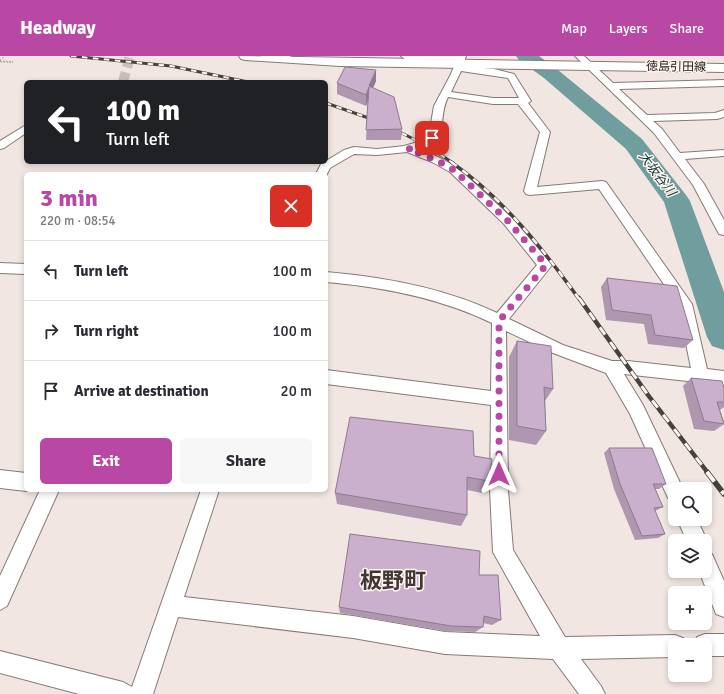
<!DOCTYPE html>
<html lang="en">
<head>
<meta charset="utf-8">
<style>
	:root { --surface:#fff; --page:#f7f7f7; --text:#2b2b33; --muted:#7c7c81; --line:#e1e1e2; --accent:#b848a3 }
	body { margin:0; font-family:Signika,"Noto Sans JP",sans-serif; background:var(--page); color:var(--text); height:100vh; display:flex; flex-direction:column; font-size:15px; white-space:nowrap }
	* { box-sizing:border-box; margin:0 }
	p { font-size:13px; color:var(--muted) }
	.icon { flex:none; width:22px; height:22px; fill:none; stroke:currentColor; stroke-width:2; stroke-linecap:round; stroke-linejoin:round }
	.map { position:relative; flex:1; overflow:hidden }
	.panel { position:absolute; left:24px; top:116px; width:304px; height:320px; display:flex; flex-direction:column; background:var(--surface); border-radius:6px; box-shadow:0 2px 6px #0003 }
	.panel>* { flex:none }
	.hud { position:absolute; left:24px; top:24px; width:304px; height:84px; border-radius:6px; box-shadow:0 2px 6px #0003; background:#202124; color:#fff; overflow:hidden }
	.buttons { position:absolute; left:668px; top:426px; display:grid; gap:8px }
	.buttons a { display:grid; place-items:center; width:44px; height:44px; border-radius:6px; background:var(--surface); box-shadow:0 2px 6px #0003; font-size:20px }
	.pin { position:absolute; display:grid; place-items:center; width:34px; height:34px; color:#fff; margin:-17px; border-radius:8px; box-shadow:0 2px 6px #0006 }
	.me { position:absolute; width:44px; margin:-22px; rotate:0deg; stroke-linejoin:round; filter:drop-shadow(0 0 3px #0008) }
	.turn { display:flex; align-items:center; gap:14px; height:84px; padding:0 16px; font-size:18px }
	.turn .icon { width:52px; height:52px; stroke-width:2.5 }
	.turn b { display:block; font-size:28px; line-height:34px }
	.round { display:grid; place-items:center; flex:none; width:42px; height:42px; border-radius:6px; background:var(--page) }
	.headline { display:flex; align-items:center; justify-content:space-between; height:68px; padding:0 16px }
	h1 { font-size:24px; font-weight:800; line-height:30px; color:var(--accent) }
	.cta { display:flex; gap:8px; margin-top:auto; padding:8px 16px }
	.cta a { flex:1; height:46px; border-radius:6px; background:var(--accent); color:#fff; font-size:16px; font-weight:800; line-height:46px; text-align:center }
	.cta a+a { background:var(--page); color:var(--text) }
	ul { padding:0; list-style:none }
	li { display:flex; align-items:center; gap:12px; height:60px; padding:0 16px; border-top:1px solid var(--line) }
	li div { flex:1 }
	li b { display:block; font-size:15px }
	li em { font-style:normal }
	header { display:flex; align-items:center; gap:24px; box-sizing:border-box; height:56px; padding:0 20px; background:var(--accent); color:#fff }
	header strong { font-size:19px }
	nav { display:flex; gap:22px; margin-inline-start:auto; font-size:14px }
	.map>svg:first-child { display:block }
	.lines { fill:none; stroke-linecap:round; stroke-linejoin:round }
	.river { fill:#709d9d; fill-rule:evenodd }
	.street-tunnel { stroke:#c8beba; stroke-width:10; stroke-dasharray:10 5; stroke-linecap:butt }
	.street-casing { stroke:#847a76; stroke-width:2 }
	.primary-casing { stroke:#847a76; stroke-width:2 }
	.path { stroke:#a79e9a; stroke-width:1.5; stroke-dasharray:1 2; stroke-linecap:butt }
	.street { fill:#fff; fill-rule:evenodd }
	.primary { fill:#fff; fill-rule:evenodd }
	.rail-far3-casing { stroke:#47423f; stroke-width:3 }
	.rail-far2-casing { stroke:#47423f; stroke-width:3.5 }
	.rail-far1-casing { stroke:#47423f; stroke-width:4.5 }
	.rail-casing { stroke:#47423f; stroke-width:5.5 }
	.rail-far3 { stroke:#fef3ee; stroke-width:2; stroke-dasharray:5.5; stroke-linecap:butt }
	.rail-far2 { stroke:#fef3ee; stroke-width:2.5; stroke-dasharray:7; stroke-linecap:butt }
	.rail-far1 { stroke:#fef3ee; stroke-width:3; stroke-dasharray:9; stroke-linecap:butt }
	.rail { stroke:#fef3ee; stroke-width:4; stroke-dasharray:12; stroke-linecap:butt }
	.wall { fill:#ae97af }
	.shaded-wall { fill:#8d7b8f }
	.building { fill:#cab0cc; stroke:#8d7b8f }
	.route { stroke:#b848a3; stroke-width:7; stroke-dasharray:0 12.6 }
	.labels { text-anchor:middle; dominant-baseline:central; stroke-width:3; stroke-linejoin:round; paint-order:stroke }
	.far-street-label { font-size:12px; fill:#24201e; stroke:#fef3ee }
	.far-water-label { font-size:13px; font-style:italic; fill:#103c3c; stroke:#fef3ee }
	.near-district-label { font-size:22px; font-weight:bold; fill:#413835; stroke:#fef3ee }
</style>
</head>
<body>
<header>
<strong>Headway</strong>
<nav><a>Map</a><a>Layers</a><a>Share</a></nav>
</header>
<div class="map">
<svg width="724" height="638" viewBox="0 0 724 638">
	<rect width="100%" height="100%" fill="#f1e6e1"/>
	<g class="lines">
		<!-- river -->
		<path class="river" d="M516,0H539L558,14L642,83L686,139L690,145L724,236V294L712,290L707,281L664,146L626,93L544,22L519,4Z"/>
		<!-- street-tunnel -->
		<path class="street-tunnel" d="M123,26L130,0"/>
		<!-- street casing -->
		<g class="street-casing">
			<path id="street" d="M261,0H291L287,3L264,5L261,4L260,2Z
				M401,0H466L463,10L494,13L514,18L531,45L528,47L550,76L537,131L602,125L606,126L692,248L707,313L724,315V329L624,318L643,349L683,433H675V445L668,442L630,358L606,317L553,297L506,275L508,434L513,494L565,581L675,579L683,582L686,589H675V601L581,603L601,630L605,638H579L553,603L445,598L353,582L178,561L153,638H79L0,617V595L123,626L132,631L201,434H219L184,541L353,560L445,576L540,580L493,496L490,434L491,349L326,328V314L491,335L492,267C440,242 383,231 326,226V216C384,221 445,232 497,257L537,209L504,168L450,116L432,106L407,96L377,99L354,98L330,112L326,120V118H316L321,108L344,94L354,91L377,93L404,90L418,86L429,79L434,50L450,20L457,4L405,3ZM461,15L508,22L519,42H493L451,36ZM448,41L493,48H518L540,76L524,135L526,138L530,139L599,133L678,249L691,312L628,305H612L563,289L509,263L552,209L512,162L458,112L440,102L419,93C452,82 436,66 448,41Z
				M575,0H584L613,27L724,24V30L619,33L647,59L715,57L724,54V61L717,63L653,65L662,73L680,97L724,94V100L685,103L704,128L724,164V179L719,178L693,129L654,77Z
				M26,69V77L4,92L0,93V85Z
				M0,207L26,208V218L0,217Z
				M0,414L26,417V434H28L26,435L0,432Z
				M40,434H59L7,550L0,554V520Z
				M677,463H697L707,485L705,490V485H687Z
				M705,495L712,498L724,525V561L716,558L699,515H705Z
				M705,578H724V600H705V589H694L697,581Z"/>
		</g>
		<!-- primary casing -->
		<g class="primary-casing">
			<path id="primary" d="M239,0L724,8V16L340,10L245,4L241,3Z"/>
		</g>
		<!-- path -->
		<path class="path" d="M0,4L5,0
			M0,5L13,6H0"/>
		<!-- street -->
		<use href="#street" class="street"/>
		<!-- primary -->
		<use href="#primary" class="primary"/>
		<!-- rail-far3 casing -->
		<g class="rail-far3-casing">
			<path id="rail-far3" d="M71,0L171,10L248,26
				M326,47L377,65
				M392,72L429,91L453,107"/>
		</g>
		<!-- rail-far2 casing -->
		<g class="rail-far2-casing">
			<path id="rail-far2" d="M451,106C503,142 543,193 579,243"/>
		</g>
		<!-- rail-far1 casing -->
		<g class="rail-far1-casing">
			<path id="rail-far1" d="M579,242L648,339L708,417"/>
		</g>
		<!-- rail casing -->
		<g class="rail-casing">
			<path id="rail" d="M707,416L724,438"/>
		</g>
		<!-- rail-far3 -->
		<use href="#rail-far3" class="rail-far3"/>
		<!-- rail-far2 -->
		<use href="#rail-far2" class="rail-far2"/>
		<!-- rail-far1 -->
		<use href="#rail-far1" class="rail-far1"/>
		<!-- rail -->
		<use href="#rail" class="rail"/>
	</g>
	<!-- wall -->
	<path class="wall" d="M376,14V25L373,32L402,73L401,84H366L368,44L366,50L337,38V27Z
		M607,222L693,284L684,292L648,288L644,268L606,264L601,231Z
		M517,285L553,333L545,345L546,375L536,389L509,384V301Z
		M691,322L724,332V351L720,354L724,366V368L714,375L694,373L683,330Z
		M609,392L666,428L659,433H655L663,451L655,455L665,478L658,482L635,484L614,433L604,397Z
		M474,400L489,425L482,437L467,434V459L461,470L337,448L335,437Z
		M479,519L501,564L492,569L483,567V571L475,576L445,575L340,557L339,551Z"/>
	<!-- shaded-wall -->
	<path class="shaded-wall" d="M376,14V25L369,41V30Z
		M369,31V42L366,50V39Z"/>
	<!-- building -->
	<path class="building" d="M345,11L376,14L369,30L394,41L402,73L366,74L369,31L366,39L337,27Z
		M607,222L677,230L693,284L655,279L651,259L612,254Z
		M517,285L551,290L553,333L544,331L546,375L517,370Z
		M691,322L722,325L724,332V346H717L724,368L704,365Z
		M350,361L473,375L474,400L492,403L489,425L467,421V459L335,437Z
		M609,392H652L666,428H653L663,451L654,452L665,478L642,480L620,428Z
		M350,478L480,495L479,519H498L501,564L484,560L483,571L451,570L339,551Z"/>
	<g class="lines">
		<!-- route -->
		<path class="route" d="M432,82L414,92L408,93L436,104L454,114L508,165L546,209L499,265V418"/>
	</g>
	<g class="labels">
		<!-- far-street labels -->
		<g class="far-street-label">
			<text transform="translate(676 11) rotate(1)">徳島引田線</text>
		</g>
		<!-- far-water labels -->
		<g class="far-water-label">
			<text transform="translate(657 118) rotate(53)">大坂谷川</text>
		</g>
		<!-- near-district labels -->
		<g class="near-district-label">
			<text x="393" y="524">板野町</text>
		</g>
	</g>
</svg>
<div class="buttons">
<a><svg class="icon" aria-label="search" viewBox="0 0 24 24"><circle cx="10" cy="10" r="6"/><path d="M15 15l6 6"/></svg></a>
<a><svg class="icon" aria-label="layers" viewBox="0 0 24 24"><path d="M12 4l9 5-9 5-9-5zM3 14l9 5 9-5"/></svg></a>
<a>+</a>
<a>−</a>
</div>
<div class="pin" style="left:432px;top:82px;background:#d93025"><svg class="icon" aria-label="arrive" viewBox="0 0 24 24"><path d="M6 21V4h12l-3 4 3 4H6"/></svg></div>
<svg class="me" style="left:499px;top:418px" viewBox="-20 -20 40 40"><path d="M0-17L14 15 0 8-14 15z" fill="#b848a3" stroke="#fff" stroke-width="4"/></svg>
<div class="hud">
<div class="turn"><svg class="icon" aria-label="left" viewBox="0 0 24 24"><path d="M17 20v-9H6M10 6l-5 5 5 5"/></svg><div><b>100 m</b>Turn left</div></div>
</div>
<section class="panel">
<div class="headline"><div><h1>3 min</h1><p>220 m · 08:54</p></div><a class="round" style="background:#d93025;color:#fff"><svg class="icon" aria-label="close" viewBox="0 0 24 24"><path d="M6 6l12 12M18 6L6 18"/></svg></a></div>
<ul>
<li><svg class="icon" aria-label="left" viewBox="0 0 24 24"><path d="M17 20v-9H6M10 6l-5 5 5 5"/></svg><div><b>Turn left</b></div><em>100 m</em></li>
<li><svg class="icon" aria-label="right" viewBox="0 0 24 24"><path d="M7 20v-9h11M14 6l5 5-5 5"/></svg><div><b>Turn right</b></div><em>100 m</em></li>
<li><svg class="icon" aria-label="arrive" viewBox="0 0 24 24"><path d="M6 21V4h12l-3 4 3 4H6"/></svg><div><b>Arrive at destination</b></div><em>20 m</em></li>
</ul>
<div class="cta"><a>Exit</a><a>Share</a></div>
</section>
</div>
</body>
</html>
